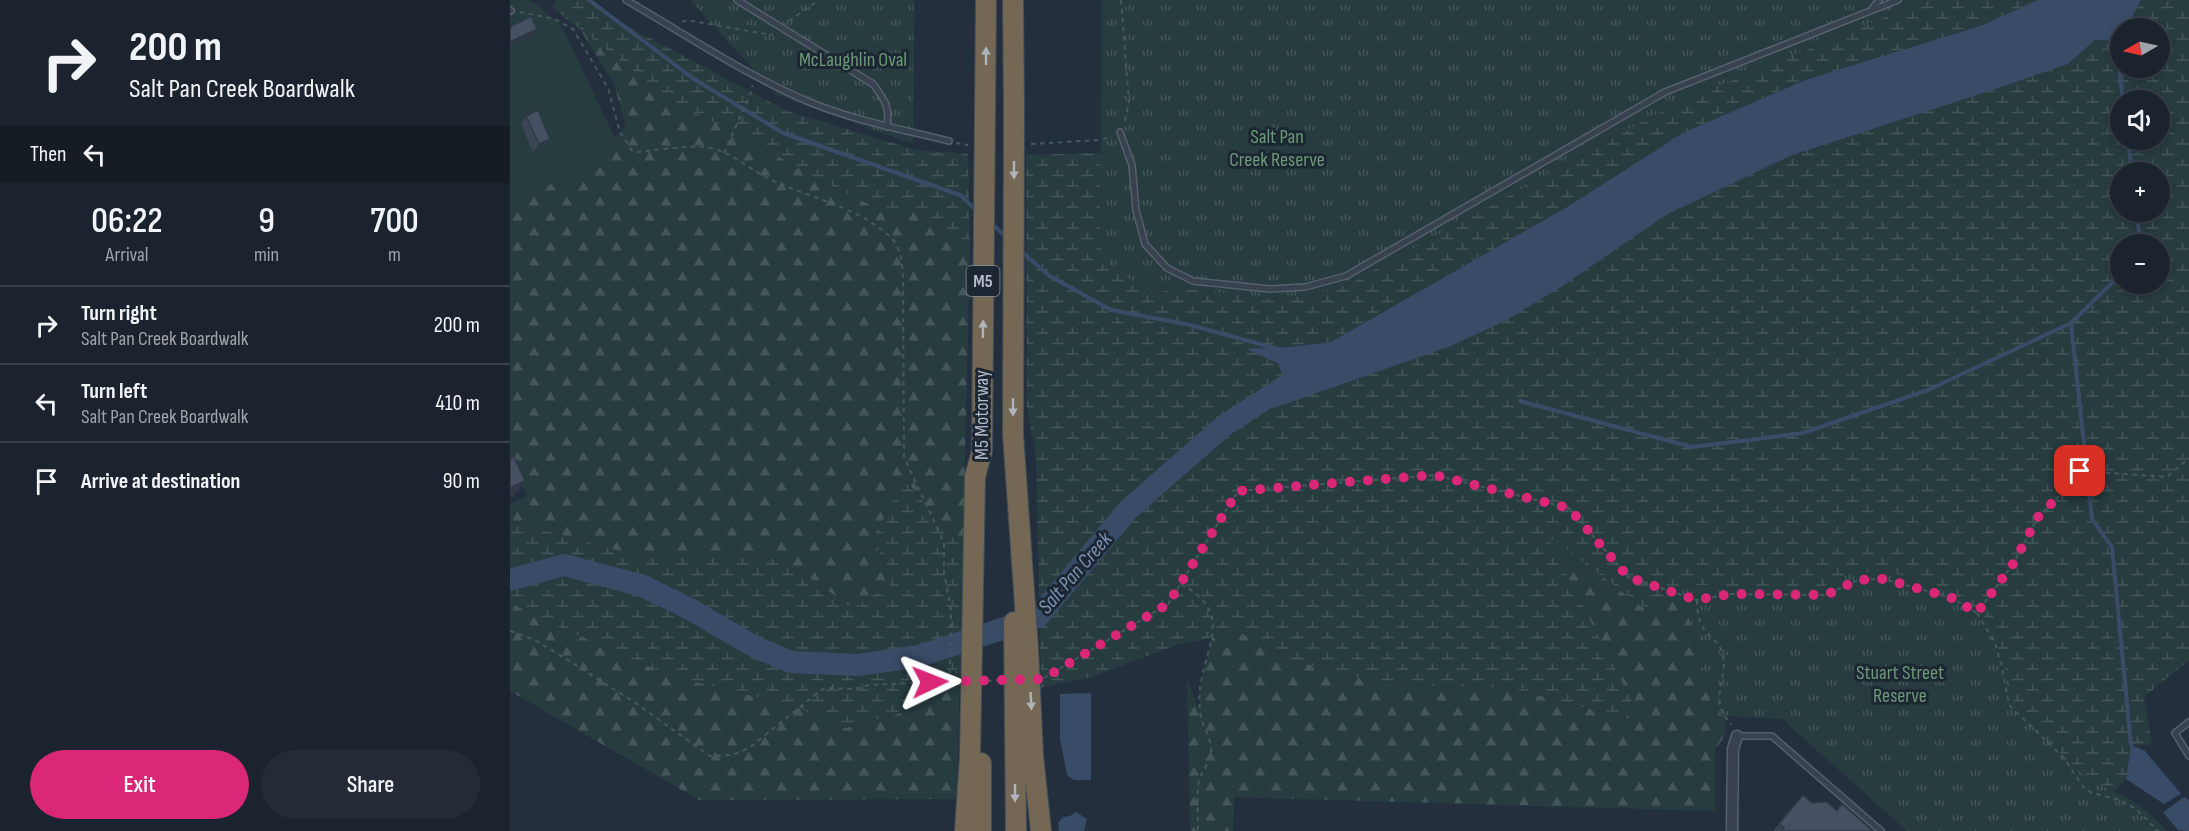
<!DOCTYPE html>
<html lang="en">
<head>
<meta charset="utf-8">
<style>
	:root { --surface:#1b232e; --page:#242b36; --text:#f1f3f6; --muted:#a0a4aa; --line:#39404a; --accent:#db2777 }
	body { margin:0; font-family:"Sofia Sans Condensed",sans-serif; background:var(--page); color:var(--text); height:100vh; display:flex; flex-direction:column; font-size:22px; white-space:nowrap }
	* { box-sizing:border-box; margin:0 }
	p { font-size:20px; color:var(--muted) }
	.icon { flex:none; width:33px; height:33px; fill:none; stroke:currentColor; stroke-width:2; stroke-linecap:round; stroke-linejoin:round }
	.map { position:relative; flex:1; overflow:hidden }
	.side { display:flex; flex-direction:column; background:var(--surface); width:510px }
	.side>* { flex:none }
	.banner { background:#1b232e; color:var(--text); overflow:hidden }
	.needle { width:39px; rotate:261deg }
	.tools { position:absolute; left:1600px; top:18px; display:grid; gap:12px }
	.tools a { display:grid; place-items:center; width:60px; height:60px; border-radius:50%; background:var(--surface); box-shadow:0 3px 9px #0003,0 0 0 2px var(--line); font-size:30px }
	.pin { position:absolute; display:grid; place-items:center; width:51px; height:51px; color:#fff; margin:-26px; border-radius:12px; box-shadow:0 3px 9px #0006 }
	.me { position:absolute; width:66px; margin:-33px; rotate:88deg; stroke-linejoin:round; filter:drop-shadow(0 0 4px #0008) }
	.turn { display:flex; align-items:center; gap:21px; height:126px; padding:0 30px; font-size:27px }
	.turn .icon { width:78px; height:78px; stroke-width:2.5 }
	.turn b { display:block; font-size:42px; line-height:51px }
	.then { display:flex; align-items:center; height:57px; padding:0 30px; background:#0003; gap:12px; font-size:22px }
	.eta { display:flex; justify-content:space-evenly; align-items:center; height:102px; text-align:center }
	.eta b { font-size:36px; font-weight:600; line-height:42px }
	.primary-button { display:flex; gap:12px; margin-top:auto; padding:12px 30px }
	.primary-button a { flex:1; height:69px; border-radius:36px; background:var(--accent); color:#fff; font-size:24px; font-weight:600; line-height:69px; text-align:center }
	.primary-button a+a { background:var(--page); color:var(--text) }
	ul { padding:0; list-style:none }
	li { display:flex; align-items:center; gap:18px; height:78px; padding:0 30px; border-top:2px solid var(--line) }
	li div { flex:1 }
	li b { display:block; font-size:22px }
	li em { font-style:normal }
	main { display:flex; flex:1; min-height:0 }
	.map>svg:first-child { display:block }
	.green { fill:#263c3f }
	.forest { fill:url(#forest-firs) }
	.wetland { fill:url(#wetland-marsh); fill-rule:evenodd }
	.park { fill:url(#park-tufts) }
	.water { fill:#394c67 }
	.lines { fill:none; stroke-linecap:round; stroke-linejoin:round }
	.stream { stroke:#394c67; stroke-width:4 }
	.river { stroke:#394c67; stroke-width:22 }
	.lane-casing { stroke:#565f6c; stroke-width:8 }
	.street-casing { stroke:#565f6c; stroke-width:13 }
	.highway-casing { stroke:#434c59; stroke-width:22 }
	.path { stroke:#44595c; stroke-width:2; stroke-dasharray:4.5 4.5; stroke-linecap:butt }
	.lane { stroke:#38414e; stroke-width:5 }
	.street { stroke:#38414e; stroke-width:10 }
	.highway { stroke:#746855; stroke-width:20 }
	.highway-bridge-casing { stroke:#434c59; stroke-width:22; stroke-linecap:butt }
	.highway-bridge { stroke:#746855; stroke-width:20 }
	.wall { fill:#3b4654 }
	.shaded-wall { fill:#303945 }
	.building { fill:#455162; stroke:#303945; stroke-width:1.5 }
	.oneway { fill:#aeb4bd }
	.route { stroke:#db2777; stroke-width:10; stroke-dasharray:0 18 }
	.labels { text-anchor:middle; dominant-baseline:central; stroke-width:6; stroke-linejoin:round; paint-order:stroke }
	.shield { fill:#1d2633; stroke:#878f9c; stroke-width:1.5 }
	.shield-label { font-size:18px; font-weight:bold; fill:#b4bcc9 }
	.park-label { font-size:20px; fill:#6b9a76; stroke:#1d2633 }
	.street-label { font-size:20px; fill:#b4bcc9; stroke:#1d2633 }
	.water-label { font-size:21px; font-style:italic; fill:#7c92b1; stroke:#1d2633 }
</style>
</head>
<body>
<main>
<section class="side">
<div class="banner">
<div class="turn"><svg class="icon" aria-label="right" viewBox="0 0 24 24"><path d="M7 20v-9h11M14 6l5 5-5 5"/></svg><div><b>200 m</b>Salt Pan Creek Boardwalk</div></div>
<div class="then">Then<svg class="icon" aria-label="left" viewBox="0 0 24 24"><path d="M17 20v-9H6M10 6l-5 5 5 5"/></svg></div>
</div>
<div class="eta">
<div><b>06:22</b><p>Arrival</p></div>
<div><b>9</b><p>min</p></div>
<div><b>700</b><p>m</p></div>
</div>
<ul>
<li><svg class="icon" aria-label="right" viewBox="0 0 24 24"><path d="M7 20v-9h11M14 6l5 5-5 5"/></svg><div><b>Turn right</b><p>Salt Pan Creek Boardwalk</p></div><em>200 m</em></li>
<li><svg class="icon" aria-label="left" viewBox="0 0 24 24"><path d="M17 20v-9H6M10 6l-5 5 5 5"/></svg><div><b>Turn left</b><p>Salt Pan Creek Boardwalk</p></div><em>410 m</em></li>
<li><svg class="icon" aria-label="arrive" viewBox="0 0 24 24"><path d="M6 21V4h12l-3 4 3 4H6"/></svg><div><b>Arrive at destination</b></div><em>90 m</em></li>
</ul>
<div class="primary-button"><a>Exit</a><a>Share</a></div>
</section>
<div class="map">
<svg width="1679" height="831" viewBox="0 0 1679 831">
	<defs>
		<pattern id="forest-firs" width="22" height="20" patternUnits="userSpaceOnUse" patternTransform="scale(1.5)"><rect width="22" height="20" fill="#263c3f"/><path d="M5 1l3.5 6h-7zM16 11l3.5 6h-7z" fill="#435659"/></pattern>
		<pattern id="wetland-marsh" width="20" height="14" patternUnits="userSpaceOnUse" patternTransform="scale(1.5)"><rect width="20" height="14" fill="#263c3f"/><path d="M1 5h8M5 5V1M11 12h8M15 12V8" fill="none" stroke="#435659"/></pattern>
		<pattern id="park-tufts" width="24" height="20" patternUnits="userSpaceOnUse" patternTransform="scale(1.5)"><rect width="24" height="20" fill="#263c3f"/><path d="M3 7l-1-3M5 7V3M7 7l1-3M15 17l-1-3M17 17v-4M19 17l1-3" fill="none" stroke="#435659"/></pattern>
	</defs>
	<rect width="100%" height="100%" fill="#242f3e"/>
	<!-- green -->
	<path class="green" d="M0,0H18L26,4L51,25L105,138L101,156L0,204Z"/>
	<!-- forest -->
	<path class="forest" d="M70,29L166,104L237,138L294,171L377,208L403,209L418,216L460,246L453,545L395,480L362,540L381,572L379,586L342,608L273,559L121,554L7,523L0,526V504L17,496L0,461V204L101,156L105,138L116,126L104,84Z
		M1035,533L1140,613L1170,585L1205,713L1216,716V734L1205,750V811L724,797L723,831H680L677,679L690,714V688L702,638L729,632L782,660L876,685L1001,688L1132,723Z
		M0,601L161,676L284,706L336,728L409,708L450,666L447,799L189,800L0,691Z"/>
	<!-- wetland -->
	<path class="wetland" d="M46,0H79L102,18L277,111L406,150L458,154L460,246L418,216L403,209L377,208L356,203L293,171L237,138L166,104L43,8Z
		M1416,0H1527L1473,25L1295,80L1173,133L1057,207L821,342L738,350L768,363L777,388L763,408L1054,285L1156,215L1280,156L1488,88L1558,64L1585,40L1611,41V68H1650V28H1617L1631,0H1679V660L1634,697L1642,744L1621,745L1616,779L1604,791L1575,776L1342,571L1311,588L1171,585L1141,613L1036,534L1133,723L1001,688L876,685L782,660L729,632L667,645L581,677L531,688L526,457L517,408L516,155L591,153L590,247L642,293L669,288L757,298L799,296L837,285L1165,104ZM1611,100H1650V140H1611ZM1611,172H1650V212H1611ZM1611,244H1650V284H1611Z
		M394,480L453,545L450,666L409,708L336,728L284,706L161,676L53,629L0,603V526L7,523L121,554L273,559L342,608L379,586L381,572L362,540Z"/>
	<!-- park -->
	<path class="park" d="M180,0H404L403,144L267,95Z
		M592,0H1416L1165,104L837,285L799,296L757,298L669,288L643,293L603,270L590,247Z
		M1342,571L1384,573L1429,586L1473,613L1490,653L1507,712L1575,776L1629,805L1658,831H1397L1272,719L1216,716L1205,713L1170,585L1311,588Z"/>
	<!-- water -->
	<path class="water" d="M1527,0H1631L1617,28H1611V41L1585,40L1558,64L1488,88L1280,156L1156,215L1054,285L997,320L941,346L761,409L777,388L768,363L736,349L778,347L821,342L1057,207L1173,133L1295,80L1473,25Z
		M581,693V780H564L557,775L550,739V694Z
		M1621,745L1635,751L1671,794L1654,804L1616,779Z
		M1674,797L1679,800V831L1668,830L1653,812Z
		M566,812L577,819L574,831H549L548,823L553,817L560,816Z"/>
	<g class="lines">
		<!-- stream -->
		<path class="stream" d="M79,0L184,79L273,133L450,195L467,211
			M1605,36L1613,100
			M1618,140L1622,172
			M1626,212L1631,244
			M482,224L496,237
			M510,250L538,275L601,310L680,325L768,349
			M1561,323L1582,519L1602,547L1621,745
			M1010,401L1182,447L1293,433L1418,390L1561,323L1611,274"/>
		<!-- river -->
		<path class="river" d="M0,580L54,565L133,586L180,609L245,647L281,662L348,665L409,656L528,617L618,510L645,486L715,425L802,369"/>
		<!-- lane casing -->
		<g class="lane-casing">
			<path id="lane" d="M116,0C175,34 234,74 297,101C342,120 391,129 439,141
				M227,0L363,84C375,101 380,106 377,127
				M1362,9L1369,0
				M0,10L1,11
				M610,132L622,165L626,210L635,244L657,268L683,281L760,289L795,287L836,276L1155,92L1388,0
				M1679,722L1665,733L1679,756
				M1227,736H1262L1371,831"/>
		</g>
		<!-- street casing -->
		<g class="street-casing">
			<path id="street" d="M1222,831L1223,749L1227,736"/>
		</g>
		<!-- highway casing -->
		<g class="highway-casing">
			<path id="highway" d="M503,0L504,112
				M475,112L476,0
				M503,434L518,648L523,755L531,831
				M504,622L506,831
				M471,763V831
				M455,831L460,756L465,477L472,451"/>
		</g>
		<!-- path -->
		<path class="path" d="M611,0L619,102L614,125
			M10,12L44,19L63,29L98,88L110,132L123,152C143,151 177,145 196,147C218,150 235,166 254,176C293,197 343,204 378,235C391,245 392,261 393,277L394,457L434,543V572L441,610L440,672H447
			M279,21L309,0
			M172,22L177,20L261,35L263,34
			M446,143L458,145
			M521,144L589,140L602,137
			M214,153L243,88L242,85
			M671,584C724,613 696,643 690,688C689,697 689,711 692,720C694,728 700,738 701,746C703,762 690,771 688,785C687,800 688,816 688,831
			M1187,600C1187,614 1189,625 1199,635C1203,639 1208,643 1211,649C1219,669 1207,686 1210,705C1211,714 1217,718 1221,725
			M1467,613L1485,643L1492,667L1499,705L1554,758L1573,787L1582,793L1610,800L1626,809L1648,831
			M0,631L25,640L61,662L124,702L200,756L222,755L239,748L311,690L317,688L344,689L359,685L445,681
			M534,678L658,604L728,491L924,475L1059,508L1118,577L1187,600L1221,594L1316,595L1348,580L1374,579L1442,598L1467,613L1503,564L1528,517L1554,491L1570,471L1657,477L1679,458
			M477,681L490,680"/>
		<!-- lane -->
		<use href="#lane" class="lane"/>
		<!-- street -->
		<use href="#street" class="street"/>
		<!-- highway -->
		<use href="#highway" class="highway"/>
		<!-- highway-bridge casing -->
		<g class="highway-bridge-casing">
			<path id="highway-bridge" d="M503,434L504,112
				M472,451L475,112"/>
		</g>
		<!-- highway-bridge -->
		<use href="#highway-bridge" class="highway-bridge"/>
	</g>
	<!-- wall -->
	<path class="wall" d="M16,116L35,146L23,152L11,124Z
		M1302,803L1327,811L1363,831H1263L1269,824Z"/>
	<!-- shaded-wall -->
	<path class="shaded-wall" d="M27,29L22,37L0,47V42Z
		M40,139L35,146L23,152L29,144Z
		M15,481L4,496L0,498V488Z"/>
	<!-- building -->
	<path class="building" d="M21,16L27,29L0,42V27Z
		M28,110L40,139L29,144L16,116Z
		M0,455L1,458L4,457L15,481L0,488Z
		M1293,795L1302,803L1317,802L1327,811L1332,804L1363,831H1272L1274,828L1269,824Z"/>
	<!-- one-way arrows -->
	<defs><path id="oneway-solid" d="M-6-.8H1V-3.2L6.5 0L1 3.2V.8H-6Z" transform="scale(1.5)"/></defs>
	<g class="oneway">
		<use href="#oneway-solid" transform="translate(476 56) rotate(-90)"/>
		<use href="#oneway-solid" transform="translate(504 170) rotate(90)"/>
		<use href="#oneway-solid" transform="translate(473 329) rotate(-89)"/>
		<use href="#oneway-solid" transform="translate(503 407) rotate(90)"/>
		<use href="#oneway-solid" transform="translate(521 701) rotate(87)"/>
		<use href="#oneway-solid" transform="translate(505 793) rotate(90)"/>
	</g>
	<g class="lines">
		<!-- route -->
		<path class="route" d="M420,682L533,679L658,604L728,491L924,475L1059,508L1118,577L1186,600L1221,594L1316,595L1348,580L1374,579L1442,598L1467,613L1503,564L1528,517L1554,491L1570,471"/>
	</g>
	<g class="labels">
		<!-- shield labels -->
		<rect class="shield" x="456.5" y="266" width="33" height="30" rx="4.5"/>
		<g class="shield-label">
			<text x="473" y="281">M5</text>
		</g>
		<!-- park labels -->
		<g class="park-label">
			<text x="343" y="60">McLaughlin Oval</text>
			<text x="767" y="137">Salt Pan<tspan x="767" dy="23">Creek Reserve</tspan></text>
			<text x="1390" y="673">Stuart Street<tspan x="1390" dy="23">Reserve</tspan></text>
		</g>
		<!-- street labels -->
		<g class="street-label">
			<text transform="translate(472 415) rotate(-90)">M5 Motorway</text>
		</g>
		<!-- water labels -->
		<g class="water-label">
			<text transform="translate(565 573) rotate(-49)">Salt Pan Creek</text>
		</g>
	</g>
</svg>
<div class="tools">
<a><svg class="needle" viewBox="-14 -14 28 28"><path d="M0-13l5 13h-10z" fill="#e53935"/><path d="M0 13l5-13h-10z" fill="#a0a4aa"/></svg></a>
<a><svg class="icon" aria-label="sound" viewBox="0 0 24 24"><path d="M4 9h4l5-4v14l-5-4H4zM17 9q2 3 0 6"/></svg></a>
<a>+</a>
<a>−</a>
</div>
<div class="pin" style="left:1570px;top:471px;background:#d93025"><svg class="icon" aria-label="arrive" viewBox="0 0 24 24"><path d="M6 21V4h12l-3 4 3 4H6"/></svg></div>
<svg class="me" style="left:420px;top:682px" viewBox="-20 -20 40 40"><path d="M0-17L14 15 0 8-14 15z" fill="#db2777" stroke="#fff" stroke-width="4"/></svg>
</div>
</main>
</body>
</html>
